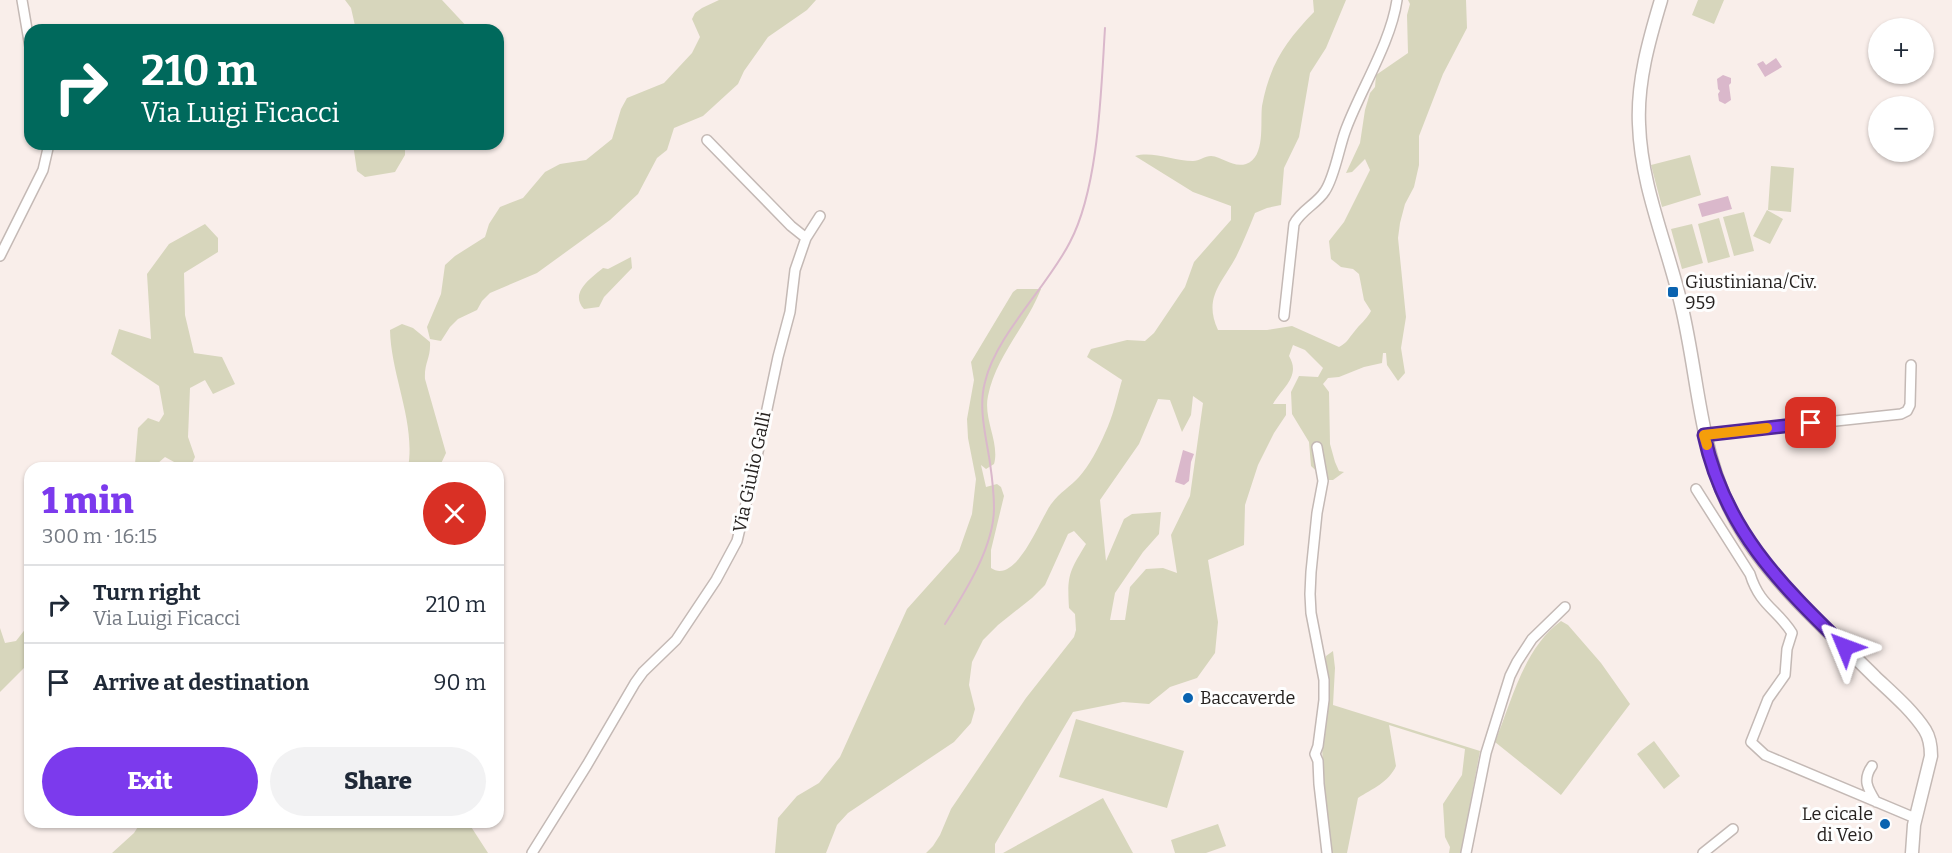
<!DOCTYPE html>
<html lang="en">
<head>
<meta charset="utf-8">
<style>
	:root { --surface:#fff; --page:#f2f2f3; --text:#1f2937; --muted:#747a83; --line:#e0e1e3; --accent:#7c3aed }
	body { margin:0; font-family:Bitter,serif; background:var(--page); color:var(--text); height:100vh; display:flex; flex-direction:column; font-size:22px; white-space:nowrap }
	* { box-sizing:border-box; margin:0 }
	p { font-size:20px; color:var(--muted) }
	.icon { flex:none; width:33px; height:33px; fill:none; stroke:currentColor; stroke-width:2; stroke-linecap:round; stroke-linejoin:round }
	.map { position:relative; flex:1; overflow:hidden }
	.panel { position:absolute; left:24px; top:462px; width:480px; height:366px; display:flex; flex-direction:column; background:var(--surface); border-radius:18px; box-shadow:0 2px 4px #0004 }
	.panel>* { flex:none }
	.top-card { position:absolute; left:24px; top:24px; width:480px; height:126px; border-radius:18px; box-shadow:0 2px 4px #0004; background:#00695c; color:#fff; overflow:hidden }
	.fabs { position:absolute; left:1868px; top:18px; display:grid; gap:12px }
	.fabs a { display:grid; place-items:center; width:66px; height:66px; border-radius:50%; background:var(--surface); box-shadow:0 2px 4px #0004; font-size:30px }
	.pin { position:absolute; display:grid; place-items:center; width:51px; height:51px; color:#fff; margin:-26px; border-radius:12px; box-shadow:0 3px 9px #0006 }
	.me { position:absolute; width:66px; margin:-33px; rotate:314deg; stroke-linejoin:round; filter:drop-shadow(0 0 4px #0008) }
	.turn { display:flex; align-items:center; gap:21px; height:126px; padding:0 18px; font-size:27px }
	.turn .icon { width:78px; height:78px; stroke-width:2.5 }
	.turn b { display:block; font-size:42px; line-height:51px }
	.round { display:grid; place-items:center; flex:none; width:63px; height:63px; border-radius:32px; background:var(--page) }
	.headline { display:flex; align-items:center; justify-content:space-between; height:102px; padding:0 18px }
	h1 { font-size:36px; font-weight:800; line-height:45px; color:var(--accent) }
	.cta { display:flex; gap:12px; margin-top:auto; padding:12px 18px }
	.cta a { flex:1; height:69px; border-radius:36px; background:var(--accent); color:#fff; font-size:24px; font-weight:800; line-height:69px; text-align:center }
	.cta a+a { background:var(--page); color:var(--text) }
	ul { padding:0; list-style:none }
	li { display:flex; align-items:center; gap:18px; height:78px; padding:0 18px; border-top:2px solid var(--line) }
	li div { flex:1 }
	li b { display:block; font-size:22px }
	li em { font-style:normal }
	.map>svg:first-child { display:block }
	.green { fill:#d7d6bc; fill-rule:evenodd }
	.water { fill:#dab8cb }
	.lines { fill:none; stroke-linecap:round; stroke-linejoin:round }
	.stream { stroke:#dab8cb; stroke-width:2 }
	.minor-casing { stroke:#c4b9b5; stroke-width:12 }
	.tertiary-casing { stroke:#c4b9b5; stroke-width:15 }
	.minor { stroke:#fff; stroke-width:9 }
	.tertiary { stroke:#fff; stroke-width:12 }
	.route-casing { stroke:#51269a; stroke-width:15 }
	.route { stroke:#7c3aed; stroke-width:10 }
	.slow { stroke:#f59e0b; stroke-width:10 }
	.poi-dot { fill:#0a63b0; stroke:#fefefe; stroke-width:2 }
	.labels { text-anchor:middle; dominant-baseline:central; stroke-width:6; stroke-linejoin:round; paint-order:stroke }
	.poi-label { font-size:18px; fill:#262220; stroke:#fefefe; text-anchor:start }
	.street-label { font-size:18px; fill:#262220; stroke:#fefefe }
</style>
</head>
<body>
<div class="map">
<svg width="1952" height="853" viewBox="0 0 1952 853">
	<rect width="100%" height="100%" fill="#f9eeea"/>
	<!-- green -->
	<path class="green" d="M345,0H442L470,30H356L351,8Z
		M719,0H816L807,10L768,37L744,71L738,84L703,116L674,128L667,150L657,158L638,194L610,220L537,273L490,293L482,301L477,310L458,319L450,327L441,341L430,339L427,327L441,294L445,265L455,256L485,237L489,224L500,207L523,198L545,172L560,164L586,160L612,139L621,109L627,98L664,83L692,53L700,37L692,19L695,13L702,8Z
		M1313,0H1346L1326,48L1310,73L1299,137L1284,168L1281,205L1267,208L1255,213C1249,228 1243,243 1236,257C1222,283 1203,298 1218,330H1267L1292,326L1339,347C1348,342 1348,339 1354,332C1360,324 1366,320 1371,311L1364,300L1359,274L1353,269L1341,267L1331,259L1329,241L1344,222L1370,170L1365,159L1352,172L1346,173L1360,143L1365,110L1370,93L1375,87L1376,75L1408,53L1407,15L1410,4L1408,0H1466L1467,28L1443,74L1419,136V165L1414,187L1405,204L1400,223L1398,238L1406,317L1401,348L1405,373L1398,381L1387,365L1386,353H1383L1382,363L1364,367L1339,377L1328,378L1323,384L1329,392L1330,444L1335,462L1339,471L1344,472L1333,480H1326L1311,466L1309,442L1292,414L1291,392L1299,376L1318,377L1323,368L1305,350L1293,345L1289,356C1301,376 1283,387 1273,404H1286V415L1274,433L1258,465L1245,505L1244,545L1208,560L1218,622L1215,653L1197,678L1170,687L1149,704L1123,702L1073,712L995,844V853H926L933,846L940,835L951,809L1026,698L1074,637L1076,630L1075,614L1069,608C1067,575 1069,572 1086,544L1074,531L1068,534L1045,585L1032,598L998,625L983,640L972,662L969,685L975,709L971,723L954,742L848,813L837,825L826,853H775L778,818L797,796L819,783L840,757L907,609L959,551L972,514L976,479L968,438L967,419L974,380L971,362L1013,292L1017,289H1041C1026,327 996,356 988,396C983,419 1000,443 994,464L986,469L981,465L986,487L997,484L1001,487L1004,496L991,550V568C1017,586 1041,516 1052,503C1059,493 1071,486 1079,477C1089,466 1099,447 1105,433C1113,417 1117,397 1122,380L1087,357L1091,349L1127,340L1145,341L1154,333L1185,287L1194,262L1231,220V206L1193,192L1135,156C1153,151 1174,161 1193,161C1199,161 1205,156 1211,156C1223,157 1233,168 1246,164C1266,157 1260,123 1262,106C1270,64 1285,42 1314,12ZM1193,396L1203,403L1190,496L1171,535L1177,573L1163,568L1146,569L1130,587L1125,620H1110L1115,593L1143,552L1159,534L1161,512L1132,514L1124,519L1106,561L1100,500L1139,444L1158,399L1170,400L1182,432L1191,415Z
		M1698,0H1724L1714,24L1692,15Z
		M353,144H405V155L395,172L365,177L357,171Z
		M1690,155L1701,195L1662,207L1651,165Z
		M1771,166L1794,168L1791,212L1768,210Z
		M1767,210L1783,219L1770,244L1753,236Z
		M1744,212L1754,251L1734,256L1723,217Z
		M1719,218L1730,257L1708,263L1698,224Z
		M205,224L218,238V252L184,273L185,315L194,353L222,357L235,384L213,394L205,380L190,388L188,437L195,457L190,468H185L165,457L157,464V468H130L135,464L138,428L148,418L159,422L164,414L159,386L111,354L119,329L151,339L147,274L169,244Z
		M1692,224L1703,263L1682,269L1671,229Z
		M631,257L632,268L604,297L599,307L584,309C569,293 591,278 603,268L608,269Z
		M402,324L413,328L430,342C431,358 424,363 425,379L446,453L439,468H408C416,422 391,376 390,330Z
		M1561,621L1568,625L1601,663L1630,704L1561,795L1495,742C1512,700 1524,648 1561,621Z
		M30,623V662L0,692V628L5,643L16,641Z
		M1333,651L1335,668L1333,705L1480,751L1461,853H1449L1450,847L1445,837L1443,804L1462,775L1465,749L1389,725L1396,766C1389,782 1372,789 1358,798L1347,853H1331L1325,800L1322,748L1327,712L1326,656Z
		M1076,719L1184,751L1167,808L1059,777Z
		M1654,741L1680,776L1664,789L1637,754Z
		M1103,798L1133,853H1003Z
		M141,822H468L488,853H112L134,833Z
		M1218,824L1226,846L1206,853H1175L1171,840Z"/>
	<!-- water -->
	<path class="water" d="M1776,58L1782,67L1765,77L1757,64L1763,61L1766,65Z
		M1723,75L1731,78V83L1729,85L1731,100L1725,104L1719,101L1718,94L1720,91L1718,89L1717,79Z
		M1728,196L1732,209L1702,217L1698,204Z
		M1183,450L1194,454L1191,462L1189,481L1184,485L1175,482Z"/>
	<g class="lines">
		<!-- stream -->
		<path class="stream" d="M945,624C965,592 994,547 994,508C994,493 992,477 990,463C986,436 978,408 985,382C996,335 1048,286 1070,242C1099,187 1101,90 1105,28"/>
		<!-- minor casing -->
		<g class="minor-casing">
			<path id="minor" d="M22,0L30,47
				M707,140L791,226L806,238
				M0,256L43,170L49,144
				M1284,316L1294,224C1301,210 1317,204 1325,191C1335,176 1339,147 1346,129C1361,89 1391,42 1397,0
				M1704,435L1901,414L1907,411L1910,405L1911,365
				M1317,447L1323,481L1317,513L1311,572L1310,594L1311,613L1324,680V700L1318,746L1315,754L1318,761L1319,784L1327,853
				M1696,489L1750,574C1760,606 1777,609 1792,633L1787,649L1785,675L1768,699L1751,742L1765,755L1915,818
				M1872,766C1862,780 1868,789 1876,802
				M532,853L587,765L635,683L643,672L676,640L716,580L737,541L755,466L778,357L790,312L795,270L806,238L820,216
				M1466,853L1486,753L1510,676L1517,662L1532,639L1565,607
				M1703,853L1733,829"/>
		</g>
		<!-- tertiary casing -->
		<g class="tertiary-casing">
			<path id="tertiary" d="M1661,0C1649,40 1637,82 1639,124C1641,187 1667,244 1681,304C1701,387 1698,463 1746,538C1781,591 1831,633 1875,677C1892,693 1912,710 1925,730C1930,738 1931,746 1931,756L1914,825L1912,853"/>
		</g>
		<!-- minor -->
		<use href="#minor" class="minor"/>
		<!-- tertiary -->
		<use href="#tertiary" class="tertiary"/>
	</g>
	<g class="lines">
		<!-- route casing -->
		<g class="route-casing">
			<path id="route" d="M1811,423L1704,435C1724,528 1779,583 1845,647"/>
		</g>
		<!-- route -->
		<use href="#route" class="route"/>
		<!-- slow -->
		<path class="slow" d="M1707,445L1704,435L1767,428"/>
	</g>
	<!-- markers -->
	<g class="poi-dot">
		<rect x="1667" y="286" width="12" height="12" rx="3"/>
		<circle cx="1188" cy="698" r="6"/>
		<circle cx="1885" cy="824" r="6"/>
	</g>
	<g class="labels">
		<!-- poi labels -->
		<g class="poi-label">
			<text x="1685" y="282">Giustiniana/Civ.<tspan x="1685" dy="21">959</tspan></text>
			<text x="1200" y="698">Baccaverde</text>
			<text x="1873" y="814" text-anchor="end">Le cicale<tspan x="1873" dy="21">di Veio</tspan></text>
		</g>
		<!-- street labels -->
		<g class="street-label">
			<text transform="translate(752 472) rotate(-78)">Via Giulio Galli</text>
		</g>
	</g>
</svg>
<div class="fabs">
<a>+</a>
<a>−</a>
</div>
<div class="pin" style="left:1811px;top:423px;background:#d93025"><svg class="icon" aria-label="arrive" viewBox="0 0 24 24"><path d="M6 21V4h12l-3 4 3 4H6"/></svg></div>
<svg class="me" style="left:1845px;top:647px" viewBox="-20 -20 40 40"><path d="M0-17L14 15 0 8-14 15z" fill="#7c3aed" stroke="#fff" stroke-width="4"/></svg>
<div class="top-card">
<div class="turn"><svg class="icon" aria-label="right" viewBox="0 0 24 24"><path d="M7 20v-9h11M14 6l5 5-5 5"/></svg><div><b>210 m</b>Via Luigi Ficacci</div></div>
</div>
<section class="panel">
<div class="headline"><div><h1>1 min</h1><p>300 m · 16:15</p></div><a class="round" style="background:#d93025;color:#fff"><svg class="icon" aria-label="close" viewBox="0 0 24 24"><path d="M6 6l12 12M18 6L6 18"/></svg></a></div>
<ul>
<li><svg class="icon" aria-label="right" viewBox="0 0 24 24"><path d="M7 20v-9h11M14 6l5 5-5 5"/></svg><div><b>Turn right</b><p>Via Luigi Ficacci</p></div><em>210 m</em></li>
<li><svg class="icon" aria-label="arrive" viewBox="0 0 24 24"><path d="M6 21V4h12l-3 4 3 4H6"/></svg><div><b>Arrive at destination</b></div><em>90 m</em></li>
</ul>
<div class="cta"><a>Exit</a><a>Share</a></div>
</section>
</div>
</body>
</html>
